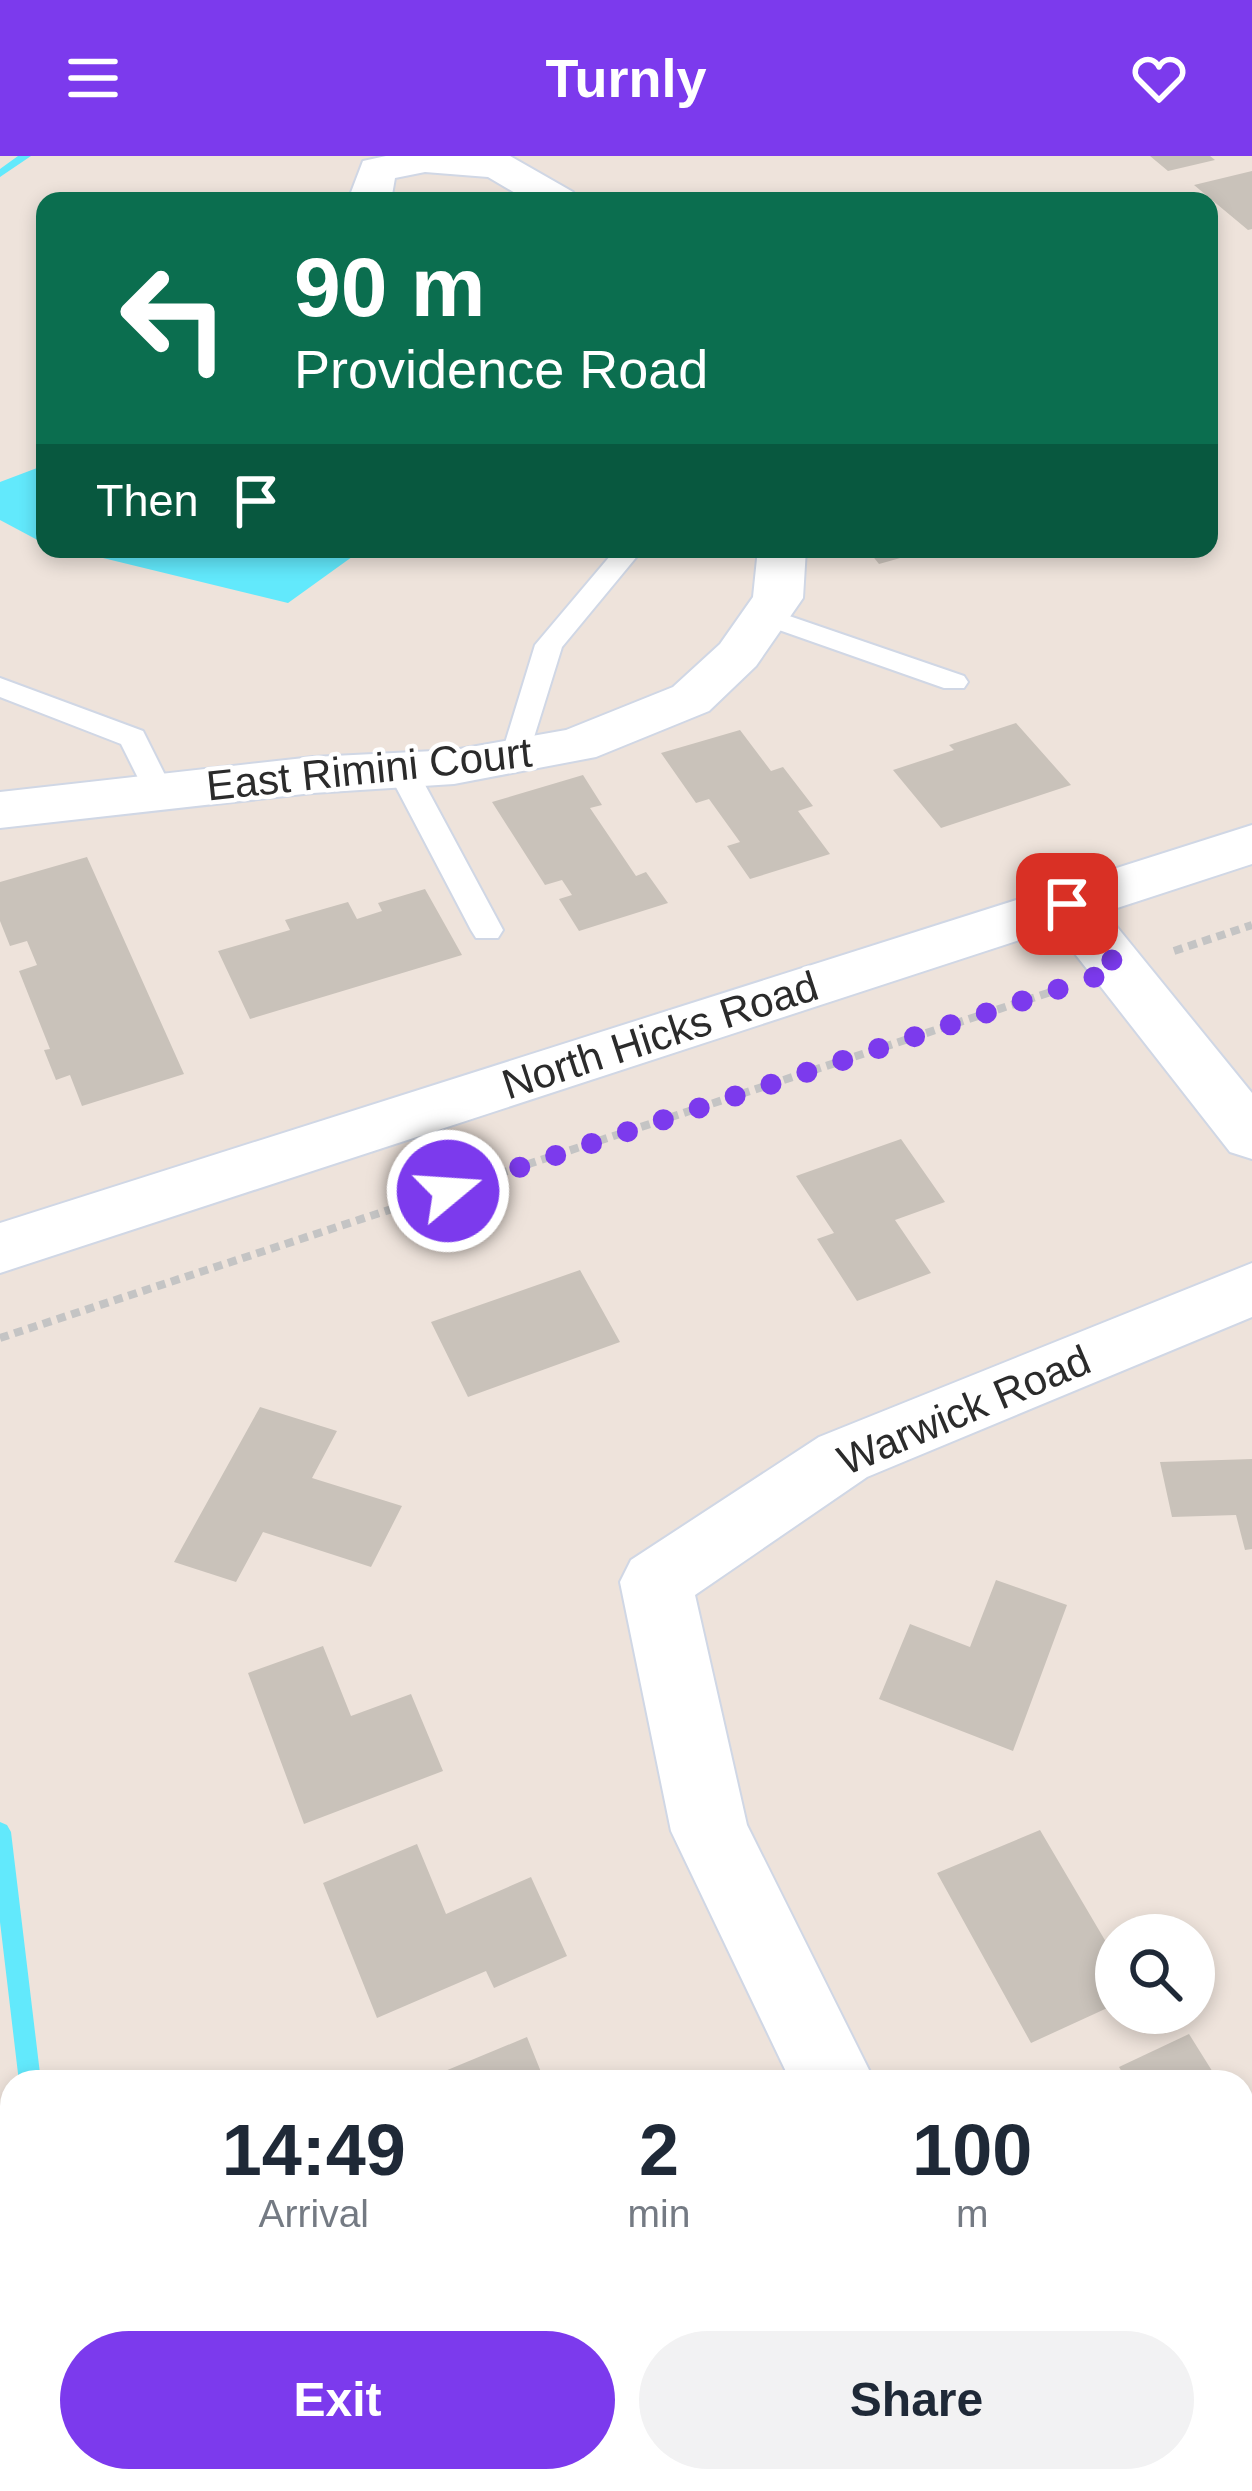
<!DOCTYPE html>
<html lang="en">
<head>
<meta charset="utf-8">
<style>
	:root { --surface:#fff; --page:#f2f2f3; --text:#1f2937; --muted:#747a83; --accent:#7c3aed }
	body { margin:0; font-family:Arial,sans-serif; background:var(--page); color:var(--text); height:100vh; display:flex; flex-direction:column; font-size:45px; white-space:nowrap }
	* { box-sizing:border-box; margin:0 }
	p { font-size:39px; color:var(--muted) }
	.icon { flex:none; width:66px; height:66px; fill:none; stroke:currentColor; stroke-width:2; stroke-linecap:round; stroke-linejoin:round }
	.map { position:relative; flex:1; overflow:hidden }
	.sheet { position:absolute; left:0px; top:1914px; width:1254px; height:423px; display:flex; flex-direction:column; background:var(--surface); border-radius:36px 36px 0 0; box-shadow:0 6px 18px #0003 }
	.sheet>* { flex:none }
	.banner { position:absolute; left:36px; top:36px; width:1182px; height:366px; border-radius:24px; box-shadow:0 6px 18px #0003; background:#0b6e4f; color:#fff; overflow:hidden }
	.fabs { position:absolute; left:1095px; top:1758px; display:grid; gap:24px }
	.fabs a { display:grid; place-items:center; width:120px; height:120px; border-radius:50%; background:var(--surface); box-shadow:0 6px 18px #0003; font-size:60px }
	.pin { position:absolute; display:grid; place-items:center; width:102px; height:102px; color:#fff; margin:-51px; border-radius:24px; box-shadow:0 6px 18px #0006 }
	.me { position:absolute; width:132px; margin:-66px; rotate:72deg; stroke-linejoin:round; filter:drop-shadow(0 0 9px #0008) }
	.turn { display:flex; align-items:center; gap:42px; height:252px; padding:0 60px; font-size:54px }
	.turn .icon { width:156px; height:156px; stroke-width:2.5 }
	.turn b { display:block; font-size:84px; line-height:102px }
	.then { display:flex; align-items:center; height:114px; padding:0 60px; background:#0003; gap:24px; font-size:45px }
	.eta { display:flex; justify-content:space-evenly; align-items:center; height:204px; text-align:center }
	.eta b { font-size:72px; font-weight:800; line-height:84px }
	.cta { display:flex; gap:24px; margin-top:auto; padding:24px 60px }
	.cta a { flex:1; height:138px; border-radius:72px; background:var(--accent); color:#fff; font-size:48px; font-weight:800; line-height:138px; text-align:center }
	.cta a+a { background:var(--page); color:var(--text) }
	header { display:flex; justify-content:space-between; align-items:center; height:156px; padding:0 60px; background:var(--accent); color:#fff; font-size:54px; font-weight:800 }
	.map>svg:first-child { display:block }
	.water { fill:#62e9fc }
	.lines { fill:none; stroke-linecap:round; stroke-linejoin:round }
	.stream { fill:#62e9fc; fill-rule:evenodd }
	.building { fill:#c9c2ba }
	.lane-casing { stroke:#d0d7e5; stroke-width:4 }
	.street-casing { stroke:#d0d7e5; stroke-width:4 }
	.secondary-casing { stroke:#d0d7e5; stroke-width:4 }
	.path { stroke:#c4c4c4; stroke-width:8; stroke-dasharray:9 6; stroke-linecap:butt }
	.lane { fill:#fff; fill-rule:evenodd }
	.street { fill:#fff; fill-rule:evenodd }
	.secondary { fill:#fff; fill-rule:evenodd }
	.route { stroke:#7c3aed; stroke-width:21; stroke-dasharray:0 37.8 }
	.labels { text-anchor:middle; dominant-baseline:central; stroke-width:9; stroke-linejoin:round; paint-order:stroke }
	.street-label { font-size:42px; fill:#2b2b2b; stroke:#fff }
</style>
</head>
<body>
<header><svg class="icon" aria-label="menu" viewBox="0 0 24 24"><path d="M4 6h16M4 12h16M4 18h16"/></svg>Turnly<svg class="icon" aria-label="heart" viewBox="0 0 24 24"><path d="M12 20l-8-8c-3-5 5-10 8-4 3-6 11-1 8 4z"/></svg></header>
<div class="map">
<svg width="1252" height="2335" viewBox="0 0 1252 2335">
	<rect width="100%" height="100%" fill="#eee3db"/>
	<!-- water -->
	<path class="water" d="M45,309V388L0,364V326Z
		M66,393H363L288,447Z"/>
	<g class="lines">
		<!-- stream -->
		<path class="stream" d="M18,0H31L0,21V13Z
			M0,1666L7,1669L11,1676L41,1926H19L0,1766Z
			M102,2325H126L129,2335H105Z"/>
	</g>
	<!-- building -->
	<path class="building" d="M1150,0H1210L1215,4L1168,15Z
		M1252,15V73L1248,74L1194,29Z
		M867,393H915L918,397L879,408Z
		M1016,567L1071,629L941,672L893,614L954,594L949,589Z
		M740,574L771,615L783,611L813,650L798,655L830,698L750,723L727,690L740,686L709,643L696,647L661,597Z
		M583,619L602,649L590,652L636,720L646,716L668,747L579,775L559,743L572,739L562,724L545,729L492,646Z
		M87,701L184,918L82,950L70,919L56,924L44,894L50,893L19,815L37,809L27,785L10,790L0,765V726Z
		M425,733L462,799L250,863L218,795L290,774L285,764L348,746L357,763L382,755L378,747Z
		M901,983L945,1046L895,1064L931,1117L857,1145L817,1083L834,1077L796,1020Z
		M580,1114L620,1186L468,1241L431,1166Z
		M260,1251L337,1275L312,1322L402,1350L371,1411L263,1376L236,1426L174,1406Z
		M1252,1303V1393L1245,1394L1236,1359L1172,1361L1160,1306Z
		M996,1424L1067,1449L1013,1595L879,1543L910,1468L970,1491Z
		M323,1490L351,1560L411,1538L443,1615L304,1668L248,1517Z
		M1040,1674L1116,1803V1848L1031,1887L937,1717Z
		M417,1688L446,1758L531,1721L567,1800L494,1832L486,1815L377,1862L323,1727Z
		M1189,1878L1219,1926H1128L1119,1911Z
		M527,1881L545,1926H449L445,1915Z
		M1242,1964L1252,1980V2081L1242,2086Z"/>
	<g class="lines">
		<!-- lane casing -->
		<g class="lane-casing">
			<path id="lane" d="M616,393H643L562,491L526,607H506L501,600L535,489Z
				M766,452L964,520L968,526L964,532H944L756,466L752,460Z
				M0,522L143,575L174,637L169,644H149L121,588L0,541Z
				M402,604L417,614L503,774L498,782H476L471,774L387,614Z"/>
		</g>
		<!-- street casing -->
		<g class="street-casing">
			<path id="street" d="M386,0H510L573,36L579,45H529L488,21L425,16L395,22L392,39L396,45H354L350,39L363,5Z
				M758,393H806L803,442L756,510L709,555L596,601L454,628L313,637L0,672V636L313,601L454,594L566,574L673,531L720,488L753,441Z
				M1067,728L1087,734L1252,937V1003L1230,996L1047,762L1039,748L1047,734Z
				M1252,1107V1161L867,1321L695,1439L747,1669L875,1926H791L671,1675L620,1426L631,1404L819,1281Z
				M986,2325H1079L1083,2335H990Z"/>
		</g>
		<!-- secondary casing -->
		<g class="secondary-casing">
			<path id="secondary" d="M1252,669V708L0,1117V1067Z"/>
		</g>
		<!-- path -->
		<path class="path" d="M1174,795L1252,769
			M0,1182L1063,832"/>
		<!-- lane -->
		<use href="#lane" class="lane"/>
		<!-- street -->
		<use href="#street" class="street"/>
		<!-- secondary -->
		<use href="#secondary" class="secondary"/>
	</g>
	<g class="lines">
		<!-- route -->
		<path class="route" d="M448,1035L1119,813L1067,748"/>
	</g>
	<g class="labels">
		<!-- street labels -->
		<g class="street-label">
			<text transform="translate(369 613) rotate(-6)">East Rimini Court</text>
			<text transform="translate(660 879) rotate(-18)">North Hicks Road</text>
			<text transform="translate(964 1254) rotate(-23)">Warwick Road</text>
		</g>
	</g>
</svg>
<div class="fabs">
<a><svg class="icon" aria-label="search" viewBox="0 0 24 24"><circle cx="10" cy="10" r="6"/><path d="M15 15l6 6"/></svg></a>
</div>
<div class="pin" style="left:1067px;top:748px;background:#d93025"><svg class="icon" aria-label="arrive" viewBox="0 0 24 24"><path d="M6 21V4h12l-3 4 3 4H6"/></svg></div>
<svg class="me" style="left:448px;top:1035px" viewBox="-20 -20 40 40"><circle r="17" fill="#7c3aed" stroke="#fff" stroke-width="3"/><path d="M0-11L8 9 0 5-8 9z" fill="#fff"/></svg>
<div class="banner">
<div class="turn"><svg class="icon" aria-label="left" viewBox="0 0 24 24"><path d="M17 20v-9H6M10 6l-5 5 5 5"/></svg><div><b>90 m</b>Providence Road</div></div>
<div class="then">Then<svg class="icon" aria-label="arrive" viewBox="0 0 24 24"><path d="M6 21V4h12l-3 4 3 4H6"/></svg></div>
</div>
<section class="sheet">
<div class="eta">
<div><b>14:49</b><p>Arrival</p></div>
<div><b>2</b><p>min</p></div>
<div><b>100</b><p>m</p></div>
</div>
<div class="cta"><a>Exit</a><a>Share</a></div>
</section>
</div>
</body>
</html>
